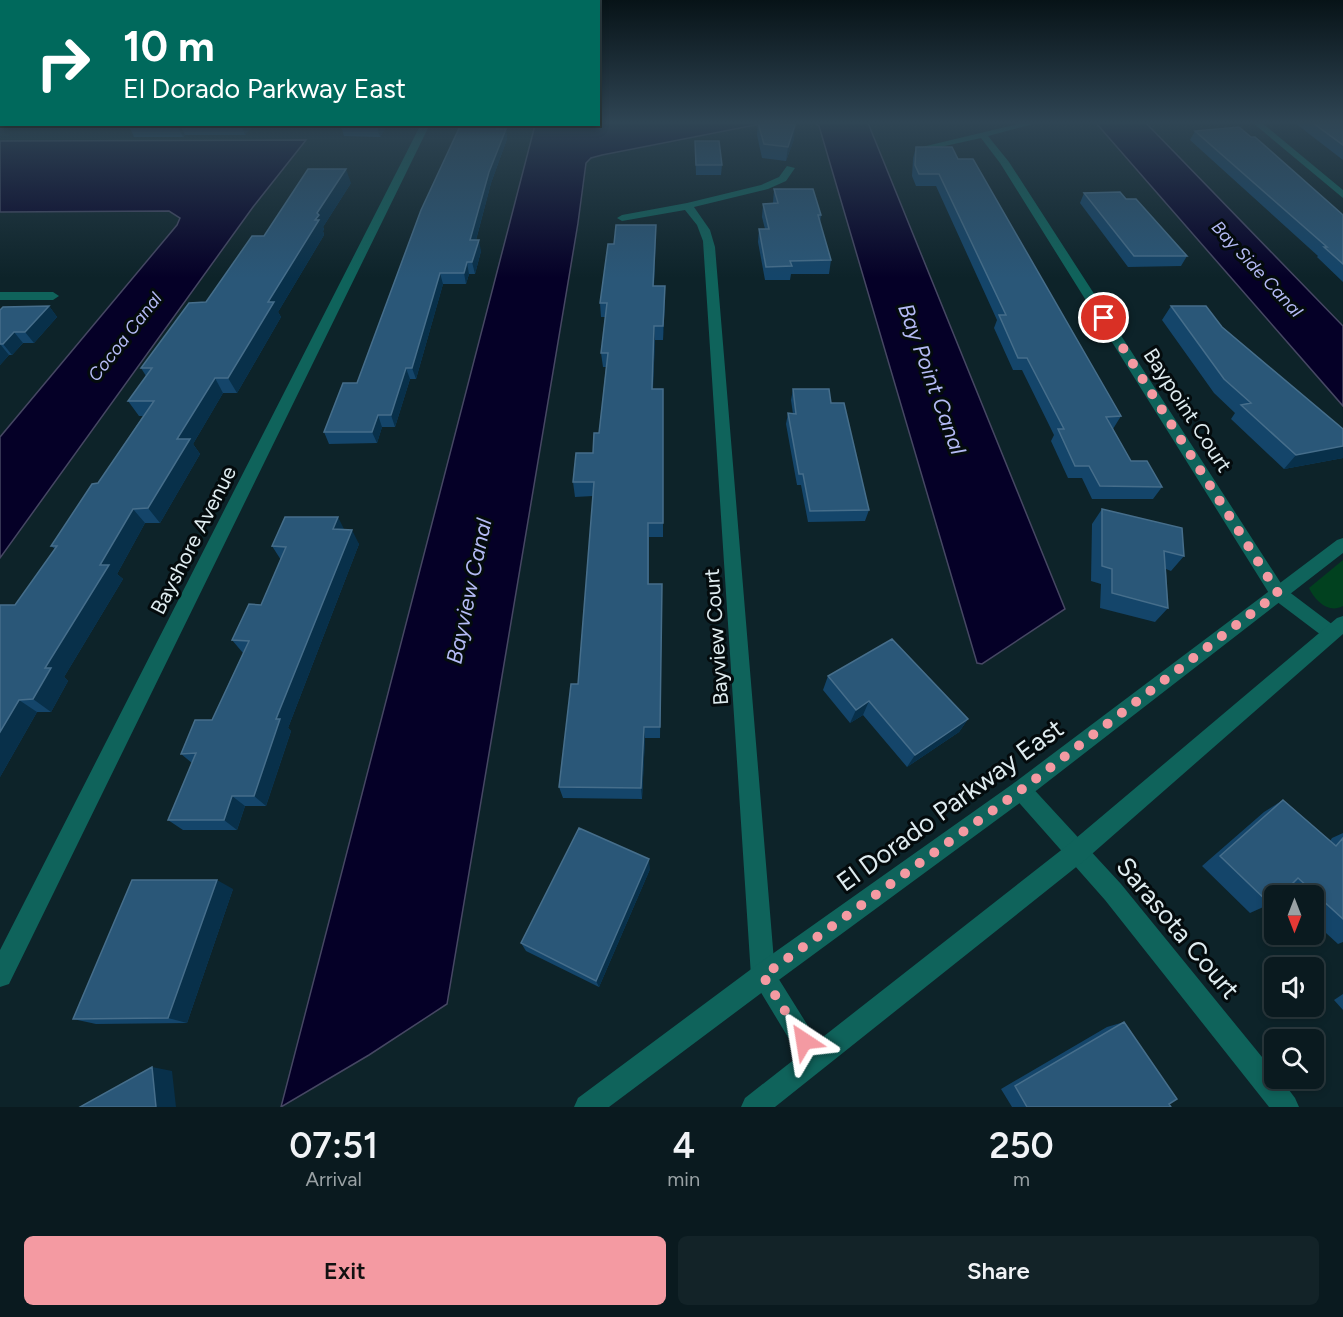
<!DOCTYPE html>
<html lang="en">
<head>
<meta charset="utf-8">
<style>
	:root { --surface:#0a1a1f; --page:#132328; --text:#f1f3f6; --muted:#99a1a4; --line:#2a383d; --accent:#f49aa2 }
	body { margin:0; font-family:Figtree,sans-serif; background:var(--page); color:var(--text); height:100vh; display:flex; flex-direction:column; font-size:22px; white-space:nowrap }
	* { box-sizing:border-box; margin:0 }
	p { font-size:20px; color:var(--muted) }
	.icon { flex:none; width:33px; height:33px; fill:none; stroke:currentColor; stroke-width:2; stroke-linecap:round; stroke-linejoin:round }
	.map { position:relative; height:1107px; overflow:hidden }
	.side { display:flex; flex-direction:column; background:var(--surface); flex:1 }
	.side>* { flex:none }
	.guide { position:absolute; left:0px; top:0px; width:600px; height:126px; box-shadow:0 3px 9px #0003,0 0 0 2px var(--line); background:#00695c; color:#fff; overflow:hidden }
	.needle { width:39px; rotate:180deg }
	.tools { position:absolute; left:1264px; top:885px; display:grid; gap:12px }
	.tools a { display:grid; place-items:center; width:60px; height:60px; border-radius:9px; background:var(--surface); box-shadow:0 3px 9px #0003,0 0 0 2px var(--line); font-size:30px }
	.pin { position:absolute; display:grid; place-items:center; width:51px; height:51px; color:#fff; margin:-26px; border:3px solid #fff; border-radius:50%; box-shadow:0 2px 6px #0007 }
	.me { position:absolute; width:66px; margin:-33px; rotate:327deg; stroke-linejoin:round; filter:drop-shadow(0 0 4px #0008) }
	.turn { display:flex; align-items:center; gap:21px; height:126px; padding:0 24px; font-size:27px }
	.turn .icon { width:78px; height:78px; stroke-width:2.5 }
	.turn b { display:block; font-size:42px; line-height:51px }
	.eta { display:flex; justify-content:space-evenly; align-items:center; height:102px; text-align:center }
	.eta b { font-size:36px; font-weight:600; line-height:42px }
	.action { display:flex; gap:12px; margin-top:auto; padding:12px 24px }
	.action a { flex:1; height:69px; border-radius:9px; background:var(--accent); color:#111; font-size:24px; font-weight:600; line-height:69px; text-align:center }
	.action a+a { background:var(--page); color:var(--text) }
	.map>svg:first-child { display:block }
	.green { fill:#01411f }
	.water { fill:#050027; stroke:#464763; stroke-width:1.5 }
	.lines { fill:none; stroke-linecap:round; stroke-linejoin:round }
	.minor { fill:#0f635b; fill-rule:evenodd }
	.tertiary { fill:#0f635b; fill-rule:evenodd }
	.wall { fill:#14456a }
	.shaded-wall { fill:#08304a }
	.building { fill:#2a5778; stroke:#466e8b; stroke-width:1.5 }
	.route { stroke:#f49aa2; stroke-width:10; stroke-dasharray:0 18 }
	.labels { text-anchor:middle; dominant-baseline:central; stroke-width:6; stroke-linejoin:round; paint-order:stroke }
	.far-water-label { font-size:18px; font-style:italic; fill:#b4baf4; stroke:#040b0d }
	.street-label { font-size:21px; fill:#dfecf0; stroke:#040b0d }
	.water-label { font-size:22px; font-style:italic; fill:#b4baf4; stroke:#040b0d }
	.near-street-label { font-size:26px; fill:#dfecf0; stroke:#040b0d }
</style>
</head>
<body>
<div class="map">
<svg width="1343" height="1107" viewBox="0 0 1343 1107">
	<rect width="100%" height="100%" fill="#0d2329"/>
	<!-- green -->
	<path class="green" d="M1343,560V606C1329,614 1315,601 1309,588Z"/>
	<!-- water -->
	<path class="water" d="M599,123H765L602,155L591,158L586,163L578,223L447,1004L369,1055L281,1107L535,125Z
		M815,123H868L1065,609L982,664L977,663L819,126Z
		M1096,123H1146L1343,326V406Z
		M306,140L253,207L0,558V437L177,225L180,218L169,211L0,212V141Z"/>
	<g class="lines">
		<!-- minor -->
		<path class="minor" d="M1022,123H1037L988,136L1009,162L1284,588L1337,628L1340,633L1337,638L1331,641L1325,638L1272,598L1000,163L981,138L927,150L922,147Z
			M1253,123H1262L1343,190V198Z
			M421,124H430L9,984L0,987V950Z
			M787,166L795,168L786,181L768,189L694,207L710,230L715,247L775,973L828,1058L824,1067L815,1071L806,1067L751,976L703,241L697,225L685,210L622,221L617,218L622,215L687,203L761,185L779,177Z
			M0,292H53L59,296L53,300H0Z
			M1021,780L1028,783L1121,884L1275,1073V1078H1280L1295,1098L1299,1107H1269L1105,900L1014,797L1011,790L1014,783Z"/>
		<!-- tertiary -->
		<path class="tertiary" d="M1343,538V553L1028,797L772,985L609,1107H574L578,1098L754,967L1014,783L1337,540Z
			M1343,616V634L1085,860L775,1107H741L745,1098L1069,844L1337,618Z"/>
	</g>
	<!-- wall -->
	<path class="wall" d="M758,123H775L794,139L786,161L762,158L757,135Z
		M1295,123H1343V160Z
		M128,124H254L245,135H185L183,137H134Z
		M342,124H388L380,137L344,136L341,127Z
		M461,124H503L502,129H506L507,139L491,183L476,240L481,251L475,274H469L466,284H443L416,379H410L395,427H382L377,443L329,444L324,432L357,383Z
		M1195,131L1251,137L1343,215V282L1317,257L1318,256L1190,140Z
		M695,141L722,165L721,175H696Z
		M916,147L958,159L1121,416L1113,429L1131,461L1162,487L1153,499H1092L1082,478H1068L1051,441L1054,435L1022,370H1013L994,328L997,320L936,186H916L912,176L913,158Z
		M351,183L323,227L324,229L323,231L324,235L278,312L281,317L237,393H223L193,444L200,454L160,523H145L117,574L123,579L64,677L68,681L51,712H37L0,777L15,605L55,549L51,546L98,483L143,416H139L128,401L146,376L141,368L206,302L264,236Z
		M774,189L821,215L820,222L831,260L829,274H791L790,280H765L758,242L759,229H765L762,217L763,204L773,203Z
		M1084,193L1126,199L1187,256L1181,266L1128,267L1080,203Z
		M656,225L654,286L665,300L663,340H655L653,389H663V537H649V584H662L660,738H645L642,799L563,798L559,787L578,684L593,496L575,497L573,482L593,453L599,433L606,367H603L601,353L605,317H601L600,303L614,244Z
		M49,306L57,317L34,343H23L12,355H9L0,365V310Z
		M1171,306L1222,327L1343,429V458L1284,469L1231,419L1235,413L1214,393L1162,320Z
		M793,389L831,403L869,510L865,521L808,522L801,485H797L786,424L788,413L793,414L791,400Z
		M1102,509L1184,556L1171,571L1166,569L1168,608L1155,622L1100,608L1101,584L1091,581L1092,524Z
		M344,530L359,544L288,728L291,731L266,806H245L237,830H183L168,820L192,763L181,754L212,720L243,653L232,640L261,605L281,560L272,546Z
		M828,676L968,719L959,732L907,767L863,715L850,723L823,690Z
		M1283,800L1330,841L1332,838L1343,833V942L1338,944L1314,922V896H1286L1283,893L1270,904L1250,913L1202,866L1264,812Z
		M650,869L599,987L526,951L521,943Z
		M233,889L187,1023L96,1024L73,1019Z
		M1343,994V1010L1334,1000Z
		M1124,1022L1171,1107H1012L1001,1089L1107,1027Z"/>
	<!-- shaded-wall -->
	<path class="shaded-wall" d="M177,124H180L185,135L183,137L177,125Z
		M241,124H254L245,135Z
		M379,124H388L380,137L377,127Z
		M498,124H503L498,139L496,129Z
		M795,125L794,139L786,161L788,147Z
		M506,129L507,139L491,183L473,251L470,240L489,172Z
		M346,169L351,183L323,227L324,229L323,231L324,235L278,312L281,317L237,393L228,378L268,302L315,220L317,213Z
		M656,225V239L653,300V286Z
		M479,240L481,251L475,274L472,262Z
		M467,262L469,274L466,284L464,273Z
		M440,273L443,284L416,379L412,368Z
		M665,286V300L663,340V326Z
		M49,306L57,317L34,343L25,332Z
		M654,326L655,340L652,404V389Z
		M14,332L23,343L12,355L3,344Z
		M0,344L9,355L0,365Z
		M406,368L410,379L395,427L391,415Z
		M215,378L223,393L193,444L200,454L160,523L148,508L177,439Z
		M378,415L382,427L377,443L372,432Z
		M1343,446V458L1284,469L1296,455Z
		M133,509L145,523L117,574L123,579L64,677L68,681L51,712L33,699L45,668L100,565Z
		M338,517L345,531L333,529Z
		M352,530L359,544L288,728L291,731L266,806L254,796L276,719Z
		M19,700L37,712L0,777V732Z
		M869,701L863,715L850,723L856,710Z
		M968,719L959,732L907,767L915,755Z
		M644,727L645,738L642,799L641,788Z
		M232,796L245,806L237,830L224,820Z
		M649,859L650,869L599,987L596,981Z
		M217,880L233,889L187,1023L168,1018Z
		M152,1067L172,1071L176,1107H156Z"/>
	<!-- building -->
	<path class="building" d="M758,123H775L795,125L788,147L764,144Z
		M1313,123H1343V145Z
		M128,124H177L128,125Z
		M342,124H379L377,127H341Z
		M461,124H498L496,129H506L489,172L470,240H479L472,262H467L464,273H440L412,368H406L391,415H378L372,432H324L343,383H357L421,210Z
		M1239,127L1251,137H1255L1343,215V264L1324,247H1327L1195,131Z
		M695,141H719L722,165H696Z
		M916,147H952L958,159H973L1121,416L1106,417L1131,461H1147L1162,487L1100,486L1089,466H1075L1058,429H1064L1027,358H1018L999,315H1006L939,174H919L915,165Z
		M308,169H346L317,213L319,215L315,220H319L268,302H274L228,378H215L177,439H190L148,508L133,509L100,565H109L45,668H51L33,699L19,700L0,732V605H15L57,546H51L92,484L98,483L154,401H128L152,368H141L189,303L206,302L252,236H264Z
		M774,189H813L821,215H818L831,260L790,261L792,266L766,267L759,229H769L763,204L778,203Z
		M1120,192L1126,199H1136L1187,256H1134L1084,193Z
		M616,225H656L653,286H665L663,326H654L652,389H663V523H648V584H662L660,727H644L641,788L559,787L571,684H578L594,482H573L576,453H593L594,433H599L608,353H601L607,303H600L608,244H614Z
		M49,306L25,332H14L3,344H0V310L3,307Z
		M1171,306H1206L1222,327L1343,429V446L1296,455L1241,405L1251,403L1224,379Z
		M793,389H829L831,403H844L869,510L810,511L803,474H799L788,413L796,414Z
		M1102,509L1182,528L1184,556L1164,551L1168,608L1112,593V569L1102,566Z
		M285,517H338L333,529L352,530L276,719H280L254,796H232L224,820H168L196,753L181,754L195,720H212L249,641L232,640L249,604L261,605L286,547L272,546Z
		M892,639L968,719L915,755L869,701L856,710L828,676Z
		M1283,800L1336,846L1343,838V919L1298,878L1280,896H1275V900L1270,904L1220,856Z
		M579,828L649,859L596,981L521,943Z
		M132,880H217L168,1018L73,1019Z
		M1124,1022L1177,1099L1169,1104L1171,1107H1027L1015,1086Z
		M152,1067L156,1107H80Z"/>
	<!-- sky -->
	<linearGradient id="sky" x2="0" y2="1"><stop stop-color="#071317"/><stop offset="0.44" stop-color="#2f4554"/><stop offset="1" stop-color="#2f4554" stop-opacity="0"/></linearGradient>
	<rect width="1343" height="278" fill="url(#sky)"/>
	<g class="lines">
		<!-- route -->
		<path class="route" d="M804,1041L763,976L1021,790L1278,593L1104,318"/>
	</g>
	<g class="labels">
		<!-- far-water labels -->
		<g class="far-water-label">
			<text transform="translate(1257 269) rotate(47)">Bay Side Canal</text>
			<text transform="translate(125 337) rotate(-52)">Cocoa Canal</text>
		</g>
		<!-- street labels -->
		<g class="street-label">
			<text transform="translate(1188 410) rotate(57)">Baypoint Court</text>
			<text transform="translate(193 540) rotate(-63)">Bayshore Avenue</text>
			<text transform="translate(716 637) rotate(-94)">Bayview Court</text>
		</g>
		<!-- water labels -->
		<g class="water-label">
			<text transform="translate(932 379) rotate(70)">Bay Point Canal</text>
			<text transform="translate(469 591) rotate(-78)">Bayview Canal</text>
		</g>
		<!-- near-street labels -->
		<g class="near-street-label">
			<text transform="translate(950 805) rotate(-36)">El Dorado Parkway East</text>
			<text transform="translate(1178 928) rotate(50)">Sarasota Court</text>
		</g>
	</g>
</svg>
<div class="tools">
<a><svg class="needle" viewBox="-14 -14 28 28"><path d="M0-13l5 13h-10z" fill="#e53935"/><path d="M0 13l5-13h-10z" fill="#99a1a4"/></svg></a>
<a><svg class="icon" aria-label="sound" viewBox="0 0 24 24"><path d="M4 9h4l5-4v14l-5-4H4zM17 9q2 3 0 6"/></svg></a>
<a><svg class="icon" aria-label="search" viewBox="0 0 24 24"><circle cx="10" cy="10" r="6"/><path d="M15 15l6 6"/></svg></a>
</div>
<div class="pin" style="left:1104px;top:318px;background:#d93025"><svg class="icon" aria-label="arrive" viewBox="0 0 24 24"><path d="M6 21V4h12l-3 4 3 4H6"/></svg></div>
<svg class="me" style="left:804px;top:1041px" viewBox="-20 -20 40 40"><path d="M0-17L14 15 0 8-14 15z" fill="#f49aa2" stroke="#fff" stroke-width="4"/></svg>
<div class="guide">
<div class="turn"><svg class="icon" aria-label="right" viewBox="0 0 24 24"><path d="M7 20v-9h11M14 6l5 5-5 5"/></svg><div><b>10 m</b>El Dorado Parkway East</div></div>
</div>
</div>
<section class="side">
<div class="eta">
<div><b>07:51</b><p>Arrival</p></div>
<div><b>4</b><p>min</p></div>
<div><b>250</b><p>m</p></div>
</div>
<div class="action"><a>Exit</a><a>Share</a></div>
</section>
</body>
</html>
